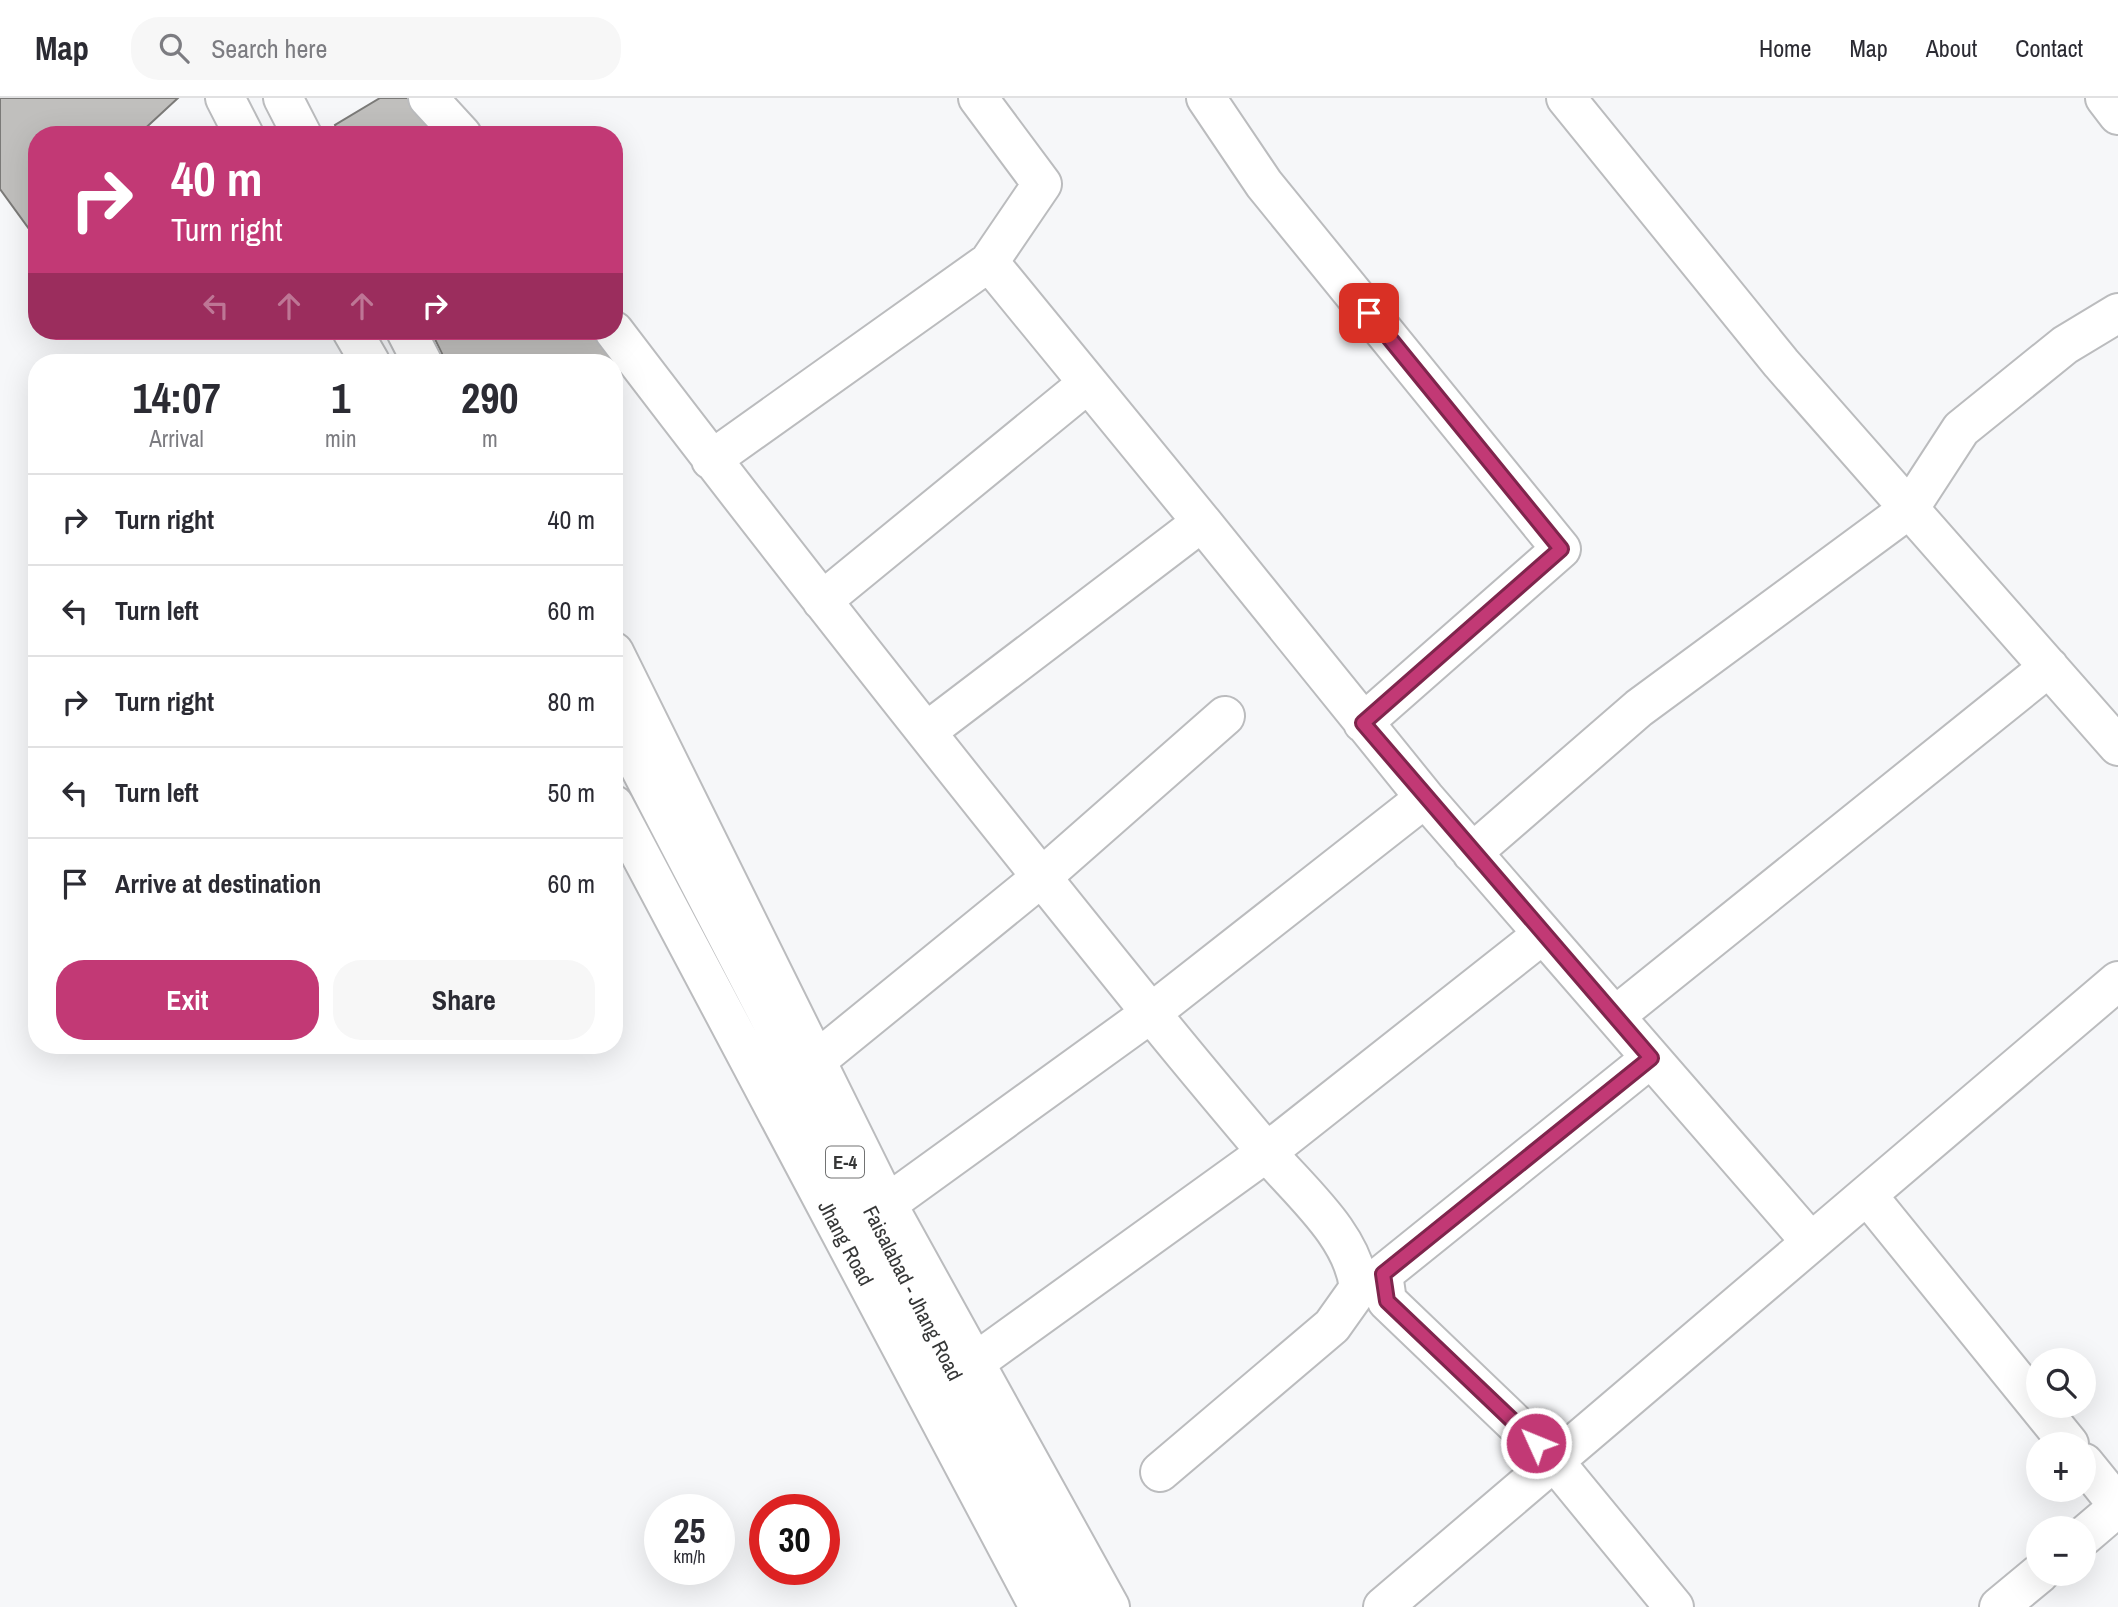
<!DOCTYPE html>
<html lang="en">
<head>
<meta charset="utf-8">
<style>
	:root { --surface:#fff; --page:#f7f7f7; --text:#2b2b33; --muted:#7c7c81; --line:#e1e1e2; --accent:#c23975 }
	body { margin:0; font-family:"Archivo Narrow",sans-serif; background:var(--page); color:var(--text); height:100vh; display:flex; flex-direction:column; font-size:26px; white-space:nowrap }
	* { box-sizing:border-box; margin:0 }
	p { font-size:23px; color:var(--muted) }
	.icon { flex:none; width:38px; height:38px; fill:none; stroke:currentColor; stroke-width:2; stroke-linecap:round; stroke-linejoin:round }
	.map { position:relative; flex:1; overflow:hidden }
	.side { position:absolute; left:28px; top:256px; width:595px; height:700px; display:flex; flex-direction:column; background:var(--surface); border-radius:28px; box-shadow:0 7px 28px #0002 }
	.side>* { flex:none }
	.top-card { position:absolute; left:28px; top:28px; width:595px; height:214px; border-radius:28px; box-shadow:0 7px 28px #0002; background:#c23975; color:#fff; overflow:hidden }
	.controls { position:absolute; left:2026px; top:1250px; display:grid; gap:14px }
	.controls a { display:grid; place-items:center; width:70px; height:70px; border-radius:50%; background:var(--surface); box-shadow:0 7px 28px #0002; font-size:35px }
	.speed { position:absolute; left:644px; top:1396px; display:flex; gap:14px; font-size:35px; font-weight:700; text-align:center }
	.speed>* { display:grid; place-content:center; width:91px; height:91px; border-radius:50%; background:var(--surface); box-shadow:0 7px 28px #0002; line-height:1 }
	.speed small { font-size:18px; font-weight:400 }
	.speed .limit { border:10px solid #d22; background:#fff; color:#111 }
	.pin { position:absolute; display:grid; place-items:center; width:60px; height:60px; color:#fff; margin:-30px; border-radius:14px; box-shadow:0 4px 10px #0006 }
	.me { position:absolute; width:77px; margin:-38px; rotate:314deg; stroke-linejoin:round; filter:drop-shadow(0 0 5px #0008) }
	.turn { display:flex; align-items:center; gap:24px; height:147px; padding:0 28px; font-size:32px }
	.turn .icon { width:91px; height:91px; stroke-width:2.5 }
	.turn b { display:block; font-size:49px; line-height:60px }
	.lanes { display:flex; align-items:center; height:66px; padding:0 28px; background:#0003; justify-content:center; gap:35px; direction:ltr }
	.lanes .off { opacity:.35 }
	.eta { display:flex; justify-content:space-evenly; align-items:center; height:119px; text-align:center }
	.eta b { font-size:42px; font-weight:700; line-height:49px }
	.primary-button { display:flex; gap:14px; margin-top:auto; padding:14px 28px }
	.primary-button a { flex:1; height:80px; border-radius:28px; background:var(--accent); color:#fff; font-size:28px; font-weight:700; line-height:80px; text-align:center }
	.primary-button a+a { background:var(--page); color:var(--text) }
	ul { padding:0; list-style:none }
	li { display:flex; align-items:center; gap:21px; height:91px; padding:0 28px; border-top:2px solid var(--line) }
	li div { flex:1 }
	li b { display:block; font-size:26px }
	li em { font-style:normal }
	header { display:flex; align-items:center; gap:42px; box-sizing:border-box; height:98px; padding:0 35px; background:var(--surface); border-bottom:2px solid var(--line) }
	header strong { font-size:33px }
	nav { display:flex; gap:38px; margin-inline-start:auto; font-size:24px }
	.search { width:490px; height:63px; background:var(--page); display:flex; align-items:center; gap:18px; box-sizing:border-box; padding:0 24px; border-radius:28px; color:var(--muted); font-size:26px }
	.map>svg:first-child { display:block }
	.building { fill:#c0bfbd; stroke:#7b7a78; stroke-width:2 }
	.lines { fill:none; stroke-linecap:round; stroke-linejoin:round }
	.minor-casing { stroke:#bbbcbe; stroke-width:42 }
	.highway-casing { stroke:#bbbcbe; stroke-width:42 }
	.minor { stroke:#fff; stroke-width:38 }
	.highway { stroke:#fff; stroke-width:38 }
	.route-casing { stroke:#7e254c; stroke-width:18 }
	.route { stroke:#c23975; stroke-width:12 }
	.labels { text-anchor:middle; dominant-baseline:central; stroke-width:5; stroke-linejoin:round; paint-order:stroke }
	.shield { fill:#fff; stroke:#727373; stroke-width:2 }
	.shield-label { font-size:19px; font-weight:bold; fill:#363737 }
	.street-label { font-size:21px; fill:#363737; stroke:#fff }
</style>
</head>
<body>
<header>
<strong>Map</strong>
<div class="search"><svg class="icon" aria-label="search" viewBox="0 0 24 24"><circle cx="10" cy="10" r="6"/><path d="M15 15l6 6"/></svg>Search here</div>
<nav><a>Home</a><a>Map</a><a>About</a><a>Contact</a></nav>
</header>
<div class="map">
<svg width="2118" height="1509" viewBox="0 0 2118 1509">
	<rect width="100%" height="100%" fill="#f6f7f9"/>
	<!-- building -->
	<path class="building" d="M0,0H178L138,37H37V131L32,135L0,91Z
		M380,0H410L438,37H339L335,27Z
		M431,233H591L617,267L614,270V264H446Z"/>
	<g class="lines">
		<!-- minor casing -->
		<g class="minor-casing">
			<path id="minor" d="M428,0L462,37
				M1206,0L1264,86L1561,451L1363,625
				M1566,0L1781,265L2118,648
				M2105,0L2118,17
				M614,233C789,463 969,690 1151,915C1188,961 1226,1006 1264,1051C1298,1092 1353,1136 1359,1190L1332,1228L1160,1374
				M711,362L989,164L1042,86L978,0
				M1202,424L1425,700L1811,1144
				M822,503L1087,286
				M614,554L887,1106L1110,1509
				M926,634L1202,424L989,164
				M1472,755L1639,610L1909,411L1961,331L2065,247L2118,215
				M1615,918L2049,569
				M1651,960L1383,1176L1387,1203L1554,1363L1674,1509
				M817,962L1043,778L1225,618
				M1867,1097L2069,1346
				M887,1106L1151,915L1425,700
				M977,1263L1267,1054L1543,836
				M2084,1365L2118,1407
				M2084,1438L2118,1409
				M1383,1509L2118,883
				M1999,1509L2040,1475"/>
		</g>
		<!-- highway casing -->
		<g class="highway-casing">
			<path id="highway" d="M225,0L244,37
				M283,0L302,37
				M352,233L370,264
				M406,233L422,264
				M614,620L1076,1509
				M614,707L1039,1509"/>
		</g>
		<!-- minor -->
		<use href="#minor" class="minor"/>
		<!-- highway -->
		<use href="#highway" class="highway"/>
	</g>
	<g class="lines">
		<!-- route casing -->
		<g class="route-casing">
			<path id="route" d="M1369,215L1561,451L1363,625L1651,960L1383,1176L1387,1203L1536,1345"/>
		</g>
		<!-- route -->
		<use href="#route" class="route"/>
	</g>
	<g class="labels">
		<!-- shield labels -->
		<rect class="shield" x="826" y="1048.5" width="38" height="31" rx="5"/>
		<g class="shield-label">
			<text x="845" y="1064">E-4</text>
		</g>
		<!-- street labels -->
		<g class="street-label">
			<text transform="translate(846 1145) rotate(62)">Jhang Road</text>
			<text transform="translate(913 1195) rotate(63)">Faisalabad - Jhang Road</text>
		</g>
	</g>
</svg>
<div class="controls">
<a><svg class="icon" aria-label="search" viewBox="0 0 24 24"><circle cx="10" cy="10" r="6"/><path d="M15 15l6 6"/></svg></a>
<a>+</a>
<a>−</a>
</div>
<div class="speed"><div>25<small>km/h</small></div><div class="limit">30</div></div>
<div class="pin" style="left:1369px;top:215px;background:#d93025"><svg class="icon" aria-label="arrive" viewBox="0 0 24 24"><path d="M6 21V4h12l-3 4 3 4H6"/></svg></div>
<svg class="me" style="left:1536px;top:1345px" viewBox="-20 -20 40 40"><circle r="17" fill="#c23975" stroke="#fff" stroke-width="3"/><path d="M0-11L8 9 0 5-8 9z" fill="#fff"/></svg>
<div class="top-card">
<div class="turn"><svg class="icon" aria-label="right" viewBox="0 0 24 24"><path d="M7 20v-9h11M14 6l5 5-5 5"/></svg><div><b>40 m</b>Turn right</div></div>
<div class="lanes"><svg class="icon off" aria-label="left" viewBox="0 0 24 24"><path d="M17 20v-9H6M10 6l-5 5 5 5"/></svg><svg class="icon off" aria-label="ahead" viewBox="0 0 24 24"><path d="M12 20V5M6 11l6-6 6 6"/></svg><svg class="icon off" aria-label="ahead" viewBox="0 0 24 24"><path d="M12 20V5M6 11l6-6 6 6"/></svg><svg class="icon" aria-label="right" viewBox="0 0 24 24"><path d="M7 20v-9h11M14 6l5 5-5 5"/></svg></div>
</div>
<section class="side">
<div class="eta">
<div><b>14:07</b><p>Arrival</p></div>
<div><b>1</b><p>min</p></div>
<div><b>290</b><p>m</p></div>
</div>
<ul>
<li><svg class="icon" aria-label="right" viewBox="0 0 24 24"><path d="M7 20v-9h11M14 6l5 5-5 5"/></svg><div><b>Turn right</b></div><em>40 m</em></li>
<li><svg class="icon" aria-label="left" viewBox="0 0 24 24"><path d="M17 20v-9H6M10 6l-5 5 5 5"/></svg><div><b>Turn left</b></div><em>60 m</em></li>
<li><svg class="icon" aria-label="right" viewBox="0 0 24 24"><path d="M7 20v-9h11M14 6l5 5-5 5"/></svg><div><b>Turn right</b></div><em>80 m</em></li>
<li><svg class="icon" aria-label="left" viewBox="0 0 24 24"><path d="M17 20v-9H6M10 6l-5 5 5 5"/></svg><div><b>Turn left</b></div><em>50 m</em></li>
<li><svg class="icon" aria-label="arrive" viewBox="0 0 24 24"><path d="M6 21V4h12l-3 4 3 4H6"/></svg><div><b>Arrive at destination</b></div><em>60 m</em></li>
</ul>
<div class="primary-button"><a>Exit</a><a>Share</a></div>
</section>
</div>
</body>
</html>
